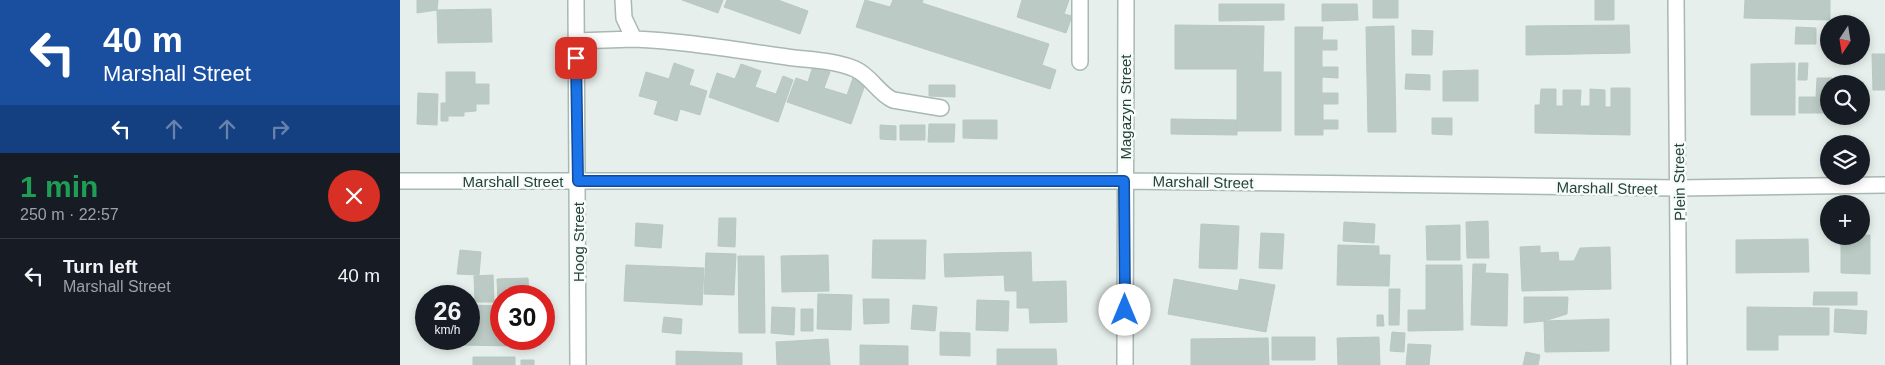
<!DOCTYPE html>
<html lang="en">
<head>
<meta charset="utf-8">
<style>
	:root { --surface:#171b24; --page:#242831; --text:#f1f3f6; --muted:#9ea1a6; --line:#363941 }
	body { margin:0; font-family:Helvetica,sans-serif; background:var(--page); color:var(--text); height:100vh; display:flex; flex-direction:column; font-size:19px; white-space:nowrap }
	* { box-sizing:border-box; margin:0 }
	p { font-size:16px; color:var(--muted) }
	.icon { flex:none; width:28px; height:28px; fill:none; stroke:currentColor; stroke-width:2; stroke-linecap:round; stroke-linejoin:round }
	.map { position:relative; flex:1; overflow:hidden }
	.sheet { display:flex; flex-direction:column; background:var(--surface); width:400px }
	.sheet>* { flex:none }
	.top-card { background:#1a4fa0; color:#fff; overflow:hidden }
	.needle { width:32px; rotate:192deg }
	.controls { position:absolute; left:1420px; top:15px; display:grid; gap:10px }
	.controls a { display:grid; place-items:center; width:50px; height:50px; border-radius:50%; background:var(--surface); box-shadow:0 2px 8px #0003; font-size:25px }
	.speed { position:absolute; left:15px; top:285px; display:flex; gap:10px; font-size:25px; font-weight:700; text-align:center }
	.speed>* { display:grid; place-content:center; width:65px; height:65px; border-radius:50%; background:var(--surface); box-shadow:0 2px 8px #0003; line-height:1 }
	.speed small { font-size:12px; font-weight:400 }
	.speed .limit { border:8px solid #d22; background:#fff; color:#111 }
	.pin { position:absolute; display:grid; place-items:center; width:42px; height:42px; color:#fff; margin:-21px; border-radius:10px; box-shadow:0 2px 8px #0006 }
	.me { position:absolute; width:55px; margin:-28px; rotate:0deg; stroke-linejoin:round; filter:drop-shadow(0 0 4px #0008) }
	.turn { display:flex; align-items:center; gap:18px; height:105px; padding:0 20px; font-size:22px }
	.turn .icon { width:65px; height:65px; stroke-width:2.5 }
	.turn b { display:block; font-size:35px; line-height:42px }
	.lanes { display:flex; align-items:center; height:48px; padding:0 20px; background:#0003; justify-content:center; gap:25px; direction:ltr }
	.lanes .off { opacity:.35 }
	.round { display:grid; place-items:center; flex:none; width:52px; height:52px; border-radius:26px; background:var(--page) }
	.headline { display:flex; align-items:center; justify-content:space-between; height:85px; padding:0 20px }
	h1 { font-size:30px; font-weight:700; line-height:38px; color:#1e9e55 }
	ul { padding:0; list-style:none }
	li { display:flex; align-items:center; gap:15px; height:75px; padding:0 20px; border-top:1px solid var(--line) }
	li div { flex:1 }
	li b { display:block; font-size:19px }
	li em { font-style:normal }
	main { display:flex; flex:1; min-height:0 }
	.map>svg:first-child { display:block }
	.building { fill:#bbcac4; stroke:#b8c9c2 }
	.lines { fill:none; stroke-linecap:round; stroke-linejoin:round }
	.minor-casing { stroke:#a8b8b2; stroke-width:18 }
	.minor { stroke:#fff; stroke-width:15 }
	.route-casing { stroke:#114b97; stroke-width:12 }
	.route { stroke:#1a73e8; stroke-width:9 }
	.labels { text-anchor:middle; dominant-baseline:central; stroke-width:5; stroke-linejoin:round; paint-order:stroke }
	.street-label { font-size:15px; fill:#24423a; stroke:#f7fbf9 }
</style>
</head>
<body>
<main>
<section class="sheet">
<div class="top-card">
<div class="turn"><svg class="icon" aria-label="left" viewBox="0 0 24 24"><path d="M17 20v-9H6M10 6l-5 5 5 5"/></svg><div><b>40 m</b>Marshall Street</div></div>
<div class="lanes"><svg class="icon" aria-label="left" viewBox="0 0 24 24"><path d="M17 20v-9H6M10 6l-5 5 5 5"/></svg><svg class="icon off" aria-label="ahead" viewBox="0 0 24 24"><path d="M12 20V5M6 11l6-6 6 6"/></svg><svg class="icon off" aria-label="ahead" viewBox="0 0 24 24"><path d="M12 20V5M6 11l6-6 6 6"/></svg><svg class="icon off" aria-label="right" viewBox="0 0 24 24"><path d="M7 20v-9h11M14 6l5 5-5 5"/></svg></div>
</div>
<div class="headline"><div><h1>1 min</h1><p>250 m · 22:57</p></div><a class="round" style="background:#d93025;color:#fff"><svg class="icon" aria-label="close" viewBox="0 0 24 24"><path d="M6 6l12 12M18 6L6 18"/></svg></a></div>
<ul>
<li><svg class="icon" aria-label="left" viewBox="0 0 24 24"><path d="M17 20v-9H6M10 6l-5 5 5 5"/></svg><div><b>Turn left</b><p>Marshall Street</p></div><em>40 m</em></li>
</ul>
</section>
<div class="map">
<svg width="1485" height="365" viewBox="0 0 1485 365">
	<rect width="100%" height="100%" fill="#e6efeb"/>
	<!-- building -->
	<path class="building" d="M17,0H38L37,10L17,13Z
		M282,0H323L318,13Z
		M327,0H378L408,11L400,34L324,7Z
		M465,0L490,7L493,0H523L522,3L649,44L642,65L656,70L650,89L456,27Z
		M622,0H669L664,14L672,16L666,33L617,17Z
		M973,0H998V18H973Z
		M1195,0H1214V20H1195Z
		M1345,0H1430V20L1344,18Z
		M819,4H884V20L819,21Z
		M922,4H957L958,20L922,21Z
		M91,9L92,42L38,43L37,10Z
		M775,25L864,26L863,72H881V131H837V69H775Z
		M1229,25L1230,53L1126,55V26Z
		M994,26L996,132H968L966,27Z
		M895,27H923L922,40H937V50H922V67H938V78L922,77V93H938V104H923V120H938V129H923V135H895Z
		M1396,27L1416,28V44H1395Z
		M1012,30L1033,31L1032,55H1012Z
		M1472,54H1485V90H1473Z
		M274,63L294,70L289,85L307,91L300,115L280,109L277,121L254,114L258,101L239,96L246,72L269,79Z
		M1395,63V115H1351V64Z
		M1399,63H1408L1407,80H1398Z
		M341,64L361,71L355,87L376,94L383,76L393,80L378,122L309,97L317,73L335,79Z
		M413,66L430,72L424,88L447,95L453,78L466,82L451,124L387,102L396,78L408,82Z
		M1078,70V101H1043V71Z
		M46,72H75V84H89V104H76V111L64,112V116H48V121H41V103H46Z
		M1006,74L1030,75V90L1005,89Z
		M1417,78H1432V84H1429V113H1399V97H1416Z
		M529,85H555V97L529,96Z
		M1211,88H1230V135L1135,133V105H1140L1141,89H1156V106H1163V90H1181L1180,106H1190V89L1205,90V107H1211Z
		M18,93L38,94L37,125L17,124Z
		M1032,118H1052V135L1032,134Z
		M771,119L837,120V135L771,134Z
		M563,120H597V139L563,138Z
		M529,124H555L554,142H528Z
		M480,125L496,126V140L480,139Z
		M500,125H525V140H500Z
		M319,218H336L335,247L318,246Z
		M1088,221L1089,258H1067L1066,222Z
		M944,222L975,224L974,243L943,241Z
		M236,223L263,225L261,248L235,246Z
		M801,224L839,226L837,269L799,268Z
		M1060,225V260H1027L1026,226Z
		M861,233L884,234L882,269L859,268Z
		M1470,235V274L1441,273V236Z
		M1408,239L1409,272L1336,273V240Z
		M473,240H526L525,279L472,278Z
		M938,245L979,246V255H990L989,286L937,285Z
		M1140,246V253L1158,252L1159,261H1174L1180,248L1210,247L1211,289L1122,291L1120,247Z
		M60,250L81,252L79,275L57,274Z
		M631,252L632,282L666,281L667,322L630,323L629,308H617V291H605L604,275L545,277L544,254Z
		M306,253L336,254L334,295L304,294Z
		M428,255L429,291L382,292L381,256Z
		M338,256H364L365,333H339Z
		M1073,264H1086L1085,273L1108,274L1107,326L1071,325Z
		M226,265L304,268L302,305L224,301Z
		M1026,265H1062L1063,330L1008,331V310H1026Z
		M93,275L94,302H75L74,276Z
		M128,278L129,296H101V302H98L97,279Z
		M774,279L838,291L840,279L875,285L866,332L768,314Z
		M989,289H1000L999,325H989Z
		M1414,292H1457V305H1413Z
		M418,294L452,295L451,330L417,329Z
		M1124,297H1168L1167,314L1144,321L1124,323Z
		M463,299H489V323L464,324Z
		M577,300L609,301L608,331L576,330Z
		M69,305L101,306V339H116V346L60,345V339H69Z
		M513,305L537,307L535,331L511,329Z
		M372,307L395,308L394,335L371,333Z
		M1347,307L1429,308V335H1378V350H1347Z
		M401,309H413V331H401Z
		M1435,309L1467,311L1466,334L1434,332Z
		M977,315H983L984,326H977Z
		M264,317L282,319L281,334L262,332Z
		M1209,319V351L1145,352L1144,321Z
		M540,332L570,333V356L540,355Z
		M992,332L1005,333L1004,352L990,351Z
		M872,337H915V360H872Z
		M979,337L980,365H938L937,338Z
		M868,338L869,365H791V339Z
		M428,339L430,365H377L376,342Z
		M1008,344L1031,345L1029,365H1006Z
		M460,345L508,346V365H460Z
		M597,349H656L657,365H597Z
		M276,351L342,353V365H276Z
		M1126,352L1140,355L1138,365H1123Z
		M73,357H115V365H73Z
		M121,360H134V365H121Z"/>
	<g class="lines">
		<!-- minor casing -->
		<g class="minor-casing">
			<path id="minor" d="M176,0L178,365
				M1276,0L1279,365
				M234,39C285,41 336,50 387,57C408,60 434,60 455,69C471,76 478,93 493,100L541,108
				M176,41L234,39L224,18L223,0
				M680,62V0
				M0,181H724L1279,188L1485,185
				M725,365L726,0"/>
		</g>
		<!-- minor -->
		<use href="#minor" class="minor"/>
	</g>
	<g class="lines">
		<!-- route casing -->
		<g class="route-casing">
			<path id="route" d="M176,58L178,181H724L725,310"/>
		</g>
		<!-- route -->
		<use href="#route" class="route"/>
	</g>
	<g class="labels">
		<!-- street labels -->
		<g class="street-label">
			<text transform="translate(725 107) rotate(-90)">Magazyn Street</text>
			<text x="113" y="181">Marshall Street</text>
			<text transform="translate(803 182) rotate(1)">Marshall Street</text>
			<text transform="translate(1279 182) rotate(-91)">Plein Street</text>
			<text transform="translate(1207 188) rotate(1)">Marshall Street</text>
			<text transform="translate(178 242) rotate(-90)">Hoog Street</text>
		</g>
	</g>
</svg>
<div class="controls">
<a><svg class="needle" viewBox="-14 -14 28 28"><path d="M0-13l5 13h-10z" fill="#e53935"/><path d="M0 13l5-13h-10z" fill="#9ea1a6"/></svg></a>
<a><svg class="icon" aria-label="search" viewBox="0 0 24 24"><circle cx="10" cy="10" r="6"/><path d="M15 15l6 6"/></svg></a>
<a><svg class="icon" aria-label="layers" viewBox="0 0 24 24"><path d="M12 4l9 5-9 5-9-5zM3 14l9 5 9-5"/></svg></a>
<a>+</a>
</div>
<div class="speed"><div>26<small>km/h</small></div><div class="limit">30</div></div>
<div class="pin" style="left:176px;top:58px;background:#d93025"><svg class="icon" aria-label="arrive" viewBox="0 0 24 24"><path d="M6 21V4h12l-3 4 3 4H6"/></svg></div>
<svg class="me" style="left:725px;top:310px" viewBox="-20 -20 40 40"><circle r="19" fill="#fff"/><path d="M0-13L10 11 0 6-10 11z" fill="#1a73e8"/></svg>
</div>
</main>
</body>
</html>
